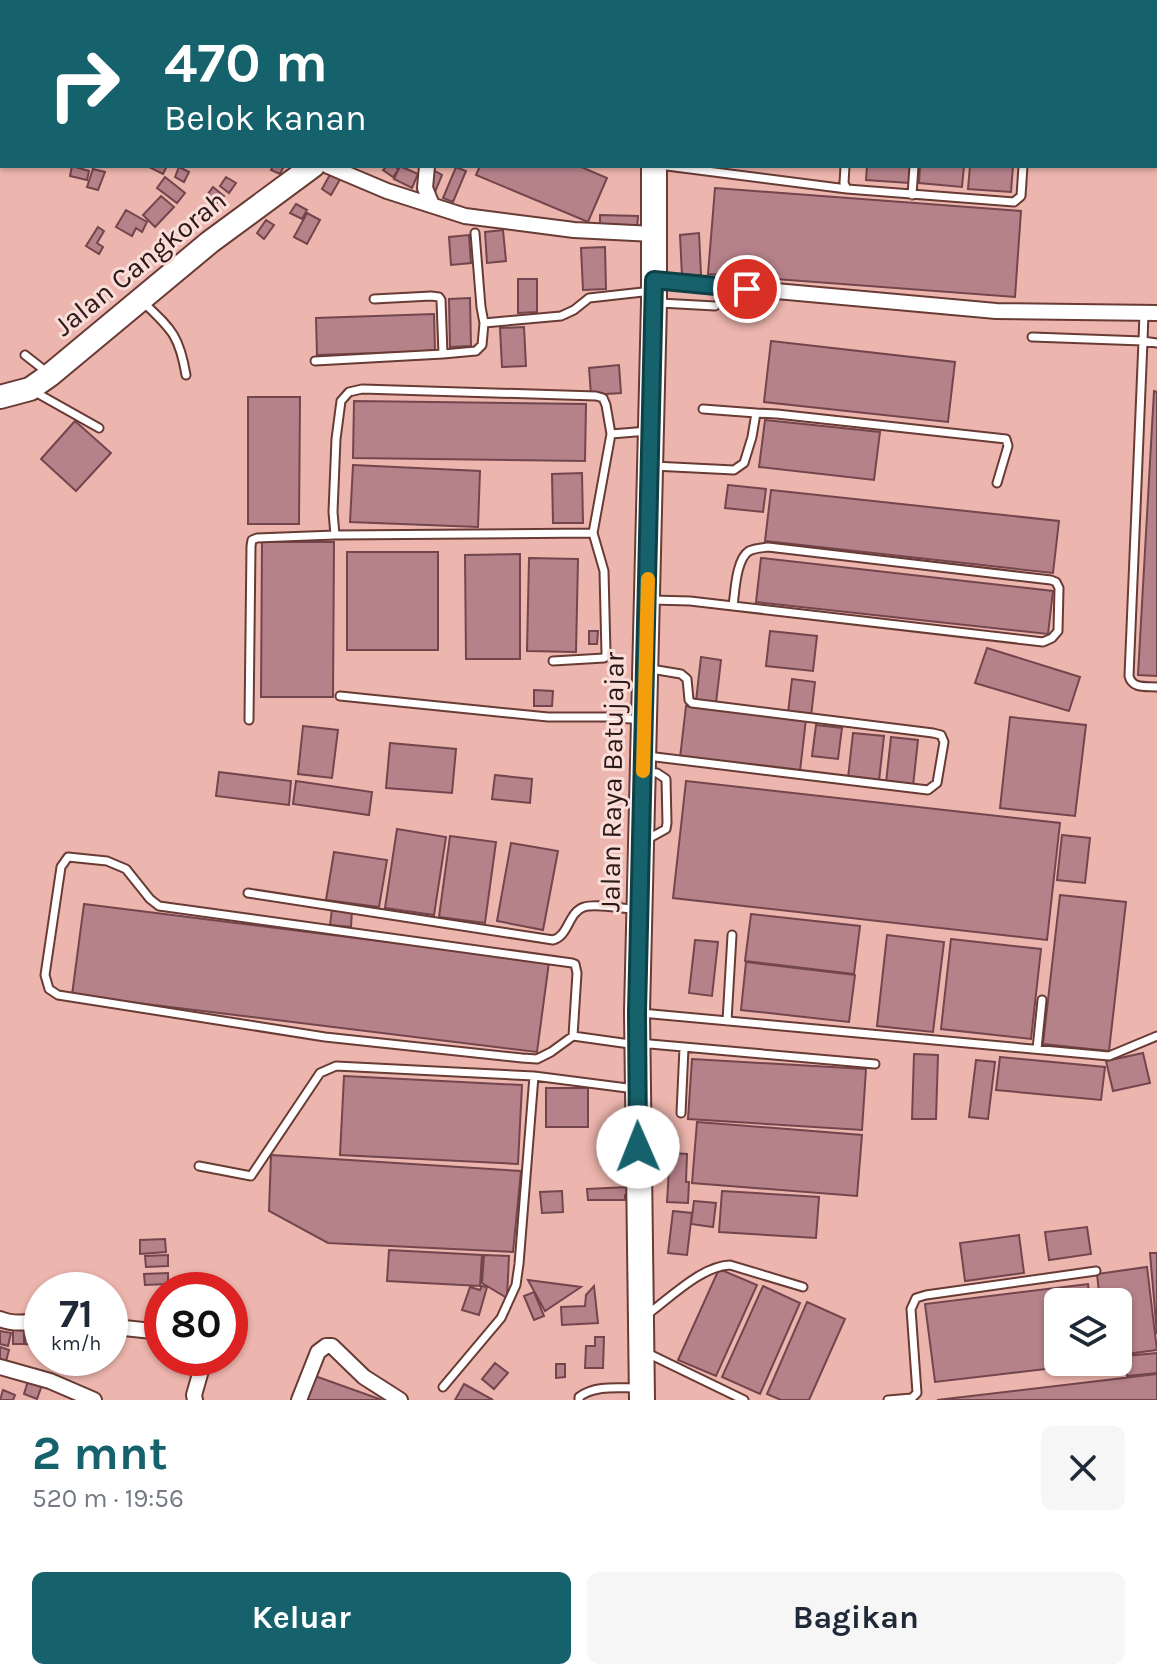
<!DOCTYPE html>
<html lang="id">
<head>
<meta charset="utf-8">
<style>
	:root { --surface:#fff; --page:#f6f6f7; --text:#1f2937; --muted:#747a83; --accent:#15626c }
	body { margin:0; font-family:Karla,sans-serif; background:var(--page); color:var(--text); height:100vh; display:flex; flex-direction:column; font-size:30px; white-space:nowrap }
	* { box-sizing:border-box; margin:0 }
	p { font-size:26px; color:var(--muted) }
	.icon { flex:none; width:44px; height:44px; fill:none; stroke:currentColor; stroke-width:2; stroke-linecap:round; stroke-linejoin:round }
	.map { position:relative; height:1400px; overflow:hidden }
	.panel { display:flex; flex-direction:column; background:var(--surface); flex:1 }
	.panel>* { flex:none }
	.banner { position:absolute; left:0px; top:0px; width:1158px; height:168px; box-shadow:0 2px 6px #0004; background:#15626c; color:#fff; overflow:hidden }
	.tools { position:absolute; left:1044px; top:1288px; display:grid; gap:16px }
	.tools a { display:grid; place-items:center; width:88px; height:88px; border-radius:12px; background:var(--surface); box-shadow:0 2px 6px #0004; font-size:40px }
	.speed { position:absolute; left:24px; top:1272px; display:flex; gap:16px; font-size:40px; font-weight:700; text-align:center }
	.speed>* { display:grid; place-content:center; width:104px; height:104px; border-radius:50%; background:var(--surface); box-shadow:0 2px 6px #0004; line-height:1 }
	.speed small { font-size:20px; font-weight:400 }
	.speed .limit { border:12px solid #d22; background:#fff; color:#111 }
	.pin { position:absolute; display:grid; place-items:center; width:68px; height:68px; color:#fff; margin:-34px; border:4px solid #fff; border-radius:50%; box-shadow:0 2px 8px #0007 }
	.me { position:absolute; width:88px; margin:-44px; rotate:359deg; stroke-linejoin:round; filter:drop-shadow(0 0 6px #0008) }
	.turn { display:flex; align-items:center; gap:28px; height:168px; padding:0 32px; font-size:36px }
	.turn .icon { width:104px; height:104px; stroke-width:2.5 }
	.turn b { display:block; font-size:56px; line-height:68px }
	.round { display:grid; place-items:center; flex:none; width:84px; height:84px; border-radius:12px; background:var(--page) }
	.summary { display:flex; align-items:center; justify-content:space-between; height:136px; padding:0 32px }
	h1 { font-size:48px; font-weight:700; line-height:60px; color:var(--accent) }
	.primary-button { display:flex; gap:16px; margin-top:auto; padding:16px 32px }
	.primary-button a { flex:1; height:92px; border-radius:12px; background:var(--accent); color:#fff; font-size:32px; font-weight:700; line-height:92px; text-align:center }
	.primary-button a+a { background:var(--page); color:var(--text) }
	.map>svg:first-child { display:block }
	.building { fill:#b6828a; stroke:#73454d; stroke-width:2 }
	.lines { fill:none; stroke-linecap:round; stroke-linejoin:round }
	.service-casing { stroke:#683b35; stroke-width:11 }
	.minor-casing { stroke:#683b35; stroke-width:18 }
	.primary-casing { stroke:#683b35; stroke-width:26 }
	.trunk-casing { stroke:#683b35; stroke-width:28 }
	.service { stroke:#fff; stroke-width:7 }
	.minor { stroke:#fff; stroke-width:14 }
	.primary { stroke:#fff; stroke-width:22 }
	.trunk { stroke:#fff; stroke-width:24 }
	.route-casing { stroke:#0e4046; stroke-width:20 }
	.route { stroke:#15626c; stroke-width:14 }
	.slow { stroke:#f59e0b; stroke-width:14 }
	.labels { text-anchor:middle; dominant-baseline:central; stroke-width:6; stroke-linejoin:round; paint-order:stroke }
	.street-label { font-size:28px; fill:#2c1816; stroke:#faddd9 }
</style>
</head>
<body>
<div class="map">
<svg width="1157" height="1400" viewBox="0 0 1157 1400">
	<rect width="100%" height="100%" fill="#ecb5ad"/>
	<!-- building -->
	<path class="building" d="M932,0H976V2H932Z
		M982,0H1026V2H982Z
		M1075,0H1157V31L1156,2H1075Z
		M72,166L89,171L87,180L70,176Z
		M147,166H167L163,174Z
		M273,166H284L280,174L271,170Z
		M387,166H399L397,168L398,170L393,177L383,170Z
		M400,166L418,174L412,188L394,179Z
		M480,166H579L607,178L588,222L476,175Z
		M867,166H910L909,183L866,180Z
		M920,166H964L962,187L919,183Z
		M970,166H1013L1011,192L968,189Z
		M179,167L189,172L184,182L175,177Z
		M456,167L466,171L453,202L443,198Z
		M93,169L105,172L98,190L87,187Z
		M332,171L342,176L331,195L322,189Z
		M435,171L442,175L435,192L427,188Z
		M165,177L185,193L177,203L157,188Z
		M226,177L236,183L229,193L220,186Z
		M213,187L224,196L217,203L207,195Z
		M715,188L1021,211L1015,297L708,274Z
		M161,196L174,207L155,227L143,215Z
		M296,204L307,210L302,219L290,213Z
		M126,210L147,222L142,232L136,228L132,236L116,227Z
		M307,213L320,220L307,244L294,237Z
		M600,215L638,216L637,229H600Z
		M266,220L274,225L264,239L257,233Z
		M98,227L104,231L97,243L103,247L99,254L86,246Z
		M503,230L506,261L487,263L485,232Z
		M699,233L701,275L682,276L680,235Z
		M469,235L471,263L451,265L449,237Z
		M605,247L606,289L583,290L581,248Z
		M518,279H537V312L518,313Z
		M470,298L471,346L450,347L449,299Z
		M434,314L435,351L317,355L316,318Z
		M524,327L526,366L502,367L500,328Z
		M771,341L955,362L948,422L764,402Z
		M619,365L621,393L591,395L589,368Z
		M1154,391L1157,392V676L1138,675Z
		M248,397H300L299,524H248Z
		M354,401L586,404L585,461L353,458Z
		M765,420L880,432L874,480L759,467Z
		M75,421L111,453L76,491L41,459Z
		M353,465L480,471L478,527L350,522Z
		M582,473L583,523H553L552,474Z
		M728,485L766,489L763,512L725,508Z
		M771,490L1059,521L1053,573L765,541Z
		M262,542H334L333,697H261Z
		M347,552H438V650H347Z
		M520,554V659H466L465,555Z
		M529,558L578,559L576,652L527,651Z
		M761,558L1053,591L1048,634L756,602Z
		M589,631H598L597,644H589Z
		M770,631L817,636L813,671L766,666Z
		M987,648L1080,677L1069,711L975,683Z
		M701,657L721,660L716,703L696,701Z
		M792,679L815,682L811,716L788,713Z
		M534,690L553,691L552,706H534Z
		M686,706L806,719L800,771L680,758Z
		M1010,717L1086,725L1075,816L1000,808Z
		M816,725L842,728L838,759L812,756Z
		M303,726L338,730L332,778L298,774Z
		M853,733L884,736L879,781L848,778Z
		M891,737L918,740L913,786L886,783Z
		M390,743L456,749L452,793L386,788Z
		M219,772L291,781L289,805L216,796Z
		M495,775L532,779L530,803L492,799Z
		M296,781L372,792L369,815L293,804Z
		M686,781L1060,823L1047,940L673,898Z
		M397,829L446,837L434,915L385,908Z
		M1062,835L1090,838L1085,883L1057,880Z
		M450,836L496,842L485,923L439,917Z
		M511,843L558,851L543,930L497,921Z
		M334,852L387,860L379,907L326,900Z
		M1060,895L1126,902L1109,1051L1043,1044Z
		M84,904L549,962L537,1052L72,995Z
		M332,909L352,910L351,927L330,925Z
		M751,914L860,926L854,974L745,961Z
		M887,935L944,942L933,1032L877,1026Z
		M951,939L1041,949L1031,1039L941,1029Z
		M695,940L718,942L712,996L689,993Z
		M746,962L855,975L849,1022L741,1010Z
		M1143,1053L1150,1083L1113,1091L1106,1061Z
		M914,1054L938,1055L936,1119H912Z
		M1000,1057L1105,1067L1101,1100L996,1090Z
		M692,1059L866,1069L862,1130L688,1119Z
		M976,1060L995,1062L988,1119L969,1117Z
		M344,1076L522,1085L518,1164L340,1155Z
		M546,1088H588V1127H546Z
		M697,1122L862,1135L857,1196L692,1183Z
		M670,1153L687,1154L686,1182H689L688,1203L667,1202Z
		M271,1155L521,1171L513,1252L328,1243L269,1211Z
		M628,1187V1194L625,1195V1200H588L587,1189Z
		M562,1191L563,1212L542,1213L540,1192Z
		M722,1191L819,1197L816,1238L719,1232Z
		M694,1201L716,1203L713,1227L691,1224Z
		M673,1211L692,1213L687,1255L668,1253Z
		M1087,1227L1091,1254L1049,1260L1045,1232Z
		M1019,1235L1024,1273L965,1281L960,1243Z
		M165,1239L166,1252L140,1254V1240Z
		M389,1250L482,1255L480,1286L387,1281Z
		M1150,1253H1157V1334Z
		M168,1255V1266L146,1267L145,1256Z
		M484,1255L509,1256L507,1298L482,1283Z
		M1147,1267L1157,1350L1118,1355V1302H1100L1097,1274Z
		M719,1269L757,1285L716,1376L678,1360Z
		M168,1273V1284L145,1285L144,1274Z
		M528,1280L581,1287L545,1311Z
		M1088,1284L1090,1302H1058V1362L1097,1363L935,1382L925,1304Z
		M482,1286L487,1287L479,1315L462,1310L470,1287L480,1290Z
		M594,1286L598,1323L562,1325L561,1307L585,1306L586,1295Z
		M763,1286L800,1303L760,1394L722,1377Z
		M534,1292L544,1316L534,1320L524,1296Z
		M807,1302L845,1319L809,1400H781L767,1394Z
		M13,1329H24V1344H13Z
		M0,1331L11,1333L8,1346L0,1344Z
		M26,1333L42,1334L41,1345L25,1344Z
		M595,1337H604L603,1368H585L586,1346H595Z
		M0,1347L9,1350L5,1365L0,1363Z
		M1157,1353V1373L1127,1376L1125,1356Z
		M495,1363L508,1373L494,1389L482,1379Z
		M556,1364H565V1377L556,1378Z
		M1157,1374V1400H937Z
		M315,1376L382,1400H306Z
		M28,1381L42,1385L37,1399L24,1394Z
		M464,1384L493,1400H455Z
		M3,1390L15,1395L13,1400H0Z"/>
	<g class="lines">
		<!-- service casing -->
		<g class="service-casing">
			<path id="service" d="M538,0L540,2
				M1066,2V0
				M1156,37H1157
				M1156,101H1157
				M667,166L847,189
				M845,166L844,183L847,189L1014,202L1021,196L1023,166
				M912,195L914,166
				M475,233L481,307L484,323
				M374,299L431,296L439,297L441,300L443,354
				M142,301C171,329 179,334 186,375
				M660,303L715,306
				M1032,337L1143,341L1144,313
				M1157,343L1143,341L1129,676C1132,689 1146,686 1157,687
				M25,355L48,373
				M315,361L443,354L476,351L482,345L484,323L561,316L574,310L589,298L652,291
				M35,392L99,428
				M703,409L756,413
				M611,434L648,431
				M653,466L734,470L744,463L752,437L756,413L777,414L1006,439L1008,446L997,483
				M335,535L333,512L336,439L341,401L349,392L362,389L596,396L603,398L606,405L611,434L593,533L604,571L606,654L604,658L553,661
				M768,547L1051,580L1056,582L1059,588L1058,631L1052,638L1043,642L733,606C735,592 736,559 749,551C755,548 762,548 768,547Z
				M652,600L690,601L733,606
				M340,696L548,717H609L641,720
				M249,720L251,546L252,540L257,538L335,535L593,533
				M647,756L928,790L937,783L944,742L941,735L933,733L692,703L689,700L687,679L681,674L651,669
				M646,772L657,773L666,779L667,823L666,829L646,840
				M248,893L553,940C569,936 568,912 584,907C597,903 622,909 637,909
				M641,1013L1109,1056L1157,1036
				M727,1021L732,935
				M573,1036L577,973L575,964L572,963L159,906L150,899L126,869L107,861L68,857L61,867L45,975L49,989L58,995L325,1037L522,1058L537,1059L551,1052L573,1036L637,1045L650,1044L875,1064
				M1037,1049L1042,1000
				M681,1113L684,1048
				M199,1166L251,1176L320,1073L336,1066L534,1076L635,1089
				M648,1314C671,1297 702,1266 730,1265L803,1287
				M645,1352L744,1400
				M443,1387L501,1318L516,1285L519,1264L534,1076
				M579,1400V1397C595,1385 617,1388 636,1388
				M888,1400L912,1398L917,1393L911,1309L916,1298L926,1295L1096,1271"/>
		</g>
		<!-- minor casing -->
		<g class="minor-casing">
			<path id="minor" d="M14,0L15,2
				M398,2V0
				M0,121L2,123
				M328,166L387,191L465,216L574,230L654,234
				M427,166L425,188L432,205
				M654,280L996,311L1157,313
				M0,1319C14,1325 28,1323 42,1319
				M110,1325L124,1328L162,1332
				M193,1358L202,1365V1367L194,1395L195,1400
				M0,1367L50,1381L94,1400
				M299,1400L318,1352L326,1346H332L364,1377L400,1400"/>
		</g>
		<!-- primary casing -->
		<g class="primary-casing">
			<path id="primary" d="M570,2L574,0
				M0,397L30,389L50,375L210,242L313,166"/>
		</g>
		<!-- trunk casing -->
		<g class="trunk-casing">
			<path id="trunk" d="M657,2V0
				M642,1400L637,1012L654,302V166"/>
		</g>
		<!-- service -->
		<use href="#service" class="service"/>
		<!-- minor -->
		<use href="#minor" class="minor"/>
		<!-- primary -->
		<use href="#primary" class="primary"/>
		<!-- trunk -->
		<use href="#trunk" class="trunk"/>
	</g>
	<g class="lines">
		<!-- route casing -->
		<g class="route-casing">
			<path id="route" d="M638,1147L637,1012L654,280L747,289"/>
		</g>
		<!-- route -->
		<use href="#route" class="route"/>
		<!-- slow -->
		<path class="slow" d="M643,771L648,579"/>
	</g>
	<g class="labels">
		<!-- street labels -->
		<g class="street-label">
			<text transform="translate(140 263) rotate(-39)">Jalan Cangkorah</text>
			<text transform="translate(612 782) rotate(-89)">Jalan Raya Batujajar</text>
		</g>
	</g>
</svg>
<div class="tools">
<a><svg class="icon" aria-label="layers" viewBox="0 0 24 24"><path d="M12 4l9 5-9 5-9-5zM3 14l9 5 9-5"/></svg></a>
</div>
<div class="speed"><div>71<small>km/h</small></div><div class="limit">80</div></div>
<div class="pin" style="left:747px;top:289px;background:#d93025"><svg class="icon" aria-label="arrive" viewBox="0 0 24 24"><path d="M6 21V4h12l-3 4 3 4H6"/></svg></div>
<svg class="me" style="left:638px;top:1147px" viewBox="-20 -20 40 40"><circle r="19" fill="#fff"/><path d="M0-13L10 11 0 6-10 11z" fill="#15626c"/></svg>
<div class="banner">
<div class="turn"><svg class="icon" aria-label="right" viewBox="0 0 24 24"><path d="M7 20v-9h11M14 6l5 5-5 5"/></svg><div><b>470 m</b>Belok kanan</div></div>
</div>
</div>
<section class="panel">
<div class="summary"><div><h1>2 mnt</h1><p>520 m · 19:56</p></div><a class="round"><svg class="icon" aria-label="close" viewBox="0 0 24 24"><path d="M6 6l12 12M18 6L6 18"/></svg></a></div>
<div class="primary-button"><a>Keluar</a><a>Bagikan</a></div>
</section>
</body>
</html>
